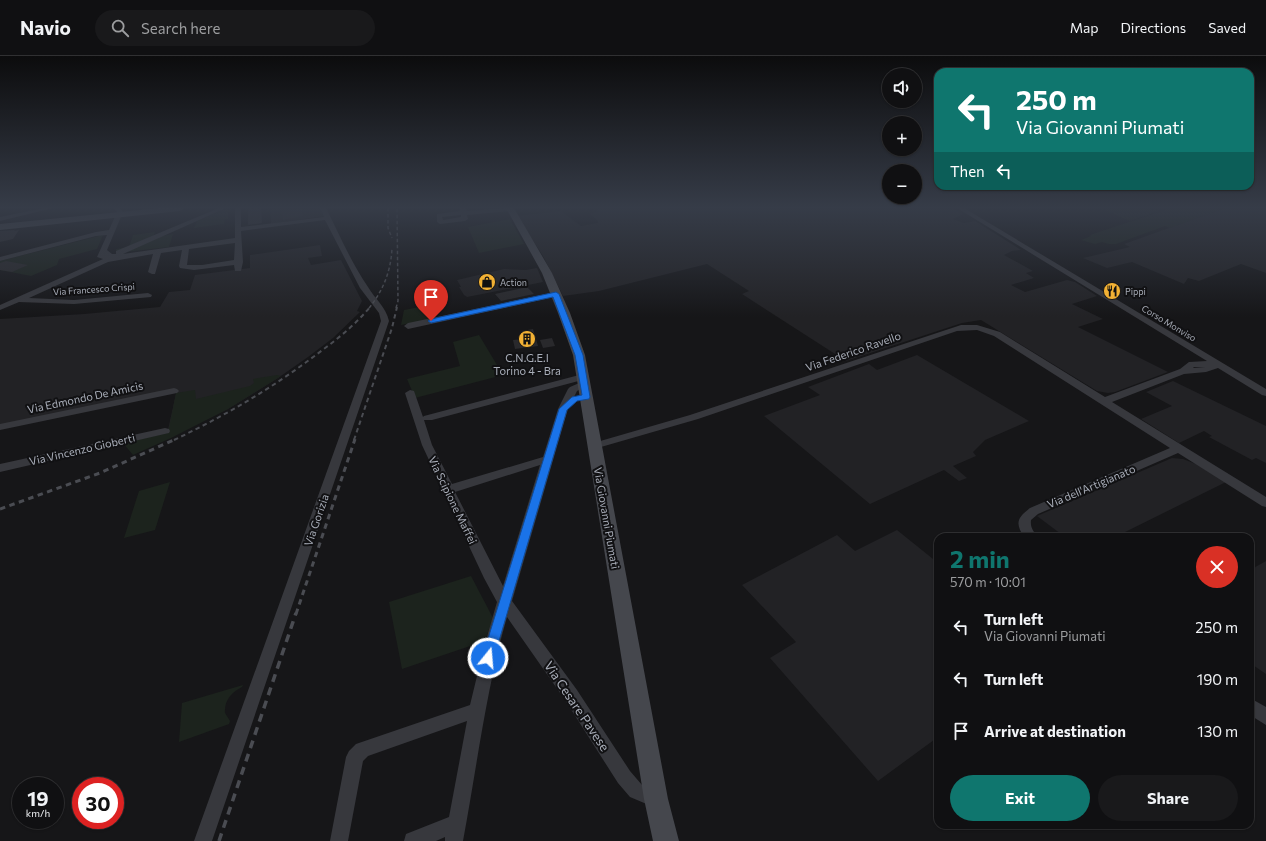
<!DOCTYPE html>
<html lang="en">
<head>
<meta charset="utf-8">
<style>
	:root { --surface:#101012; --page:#19191b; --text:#f1f3f6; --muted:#9c9d9f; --line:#303032; --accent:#0f766e }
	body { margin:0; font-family:Commissioner,sans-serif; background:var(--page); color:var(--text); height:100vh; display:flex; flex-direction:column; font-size:15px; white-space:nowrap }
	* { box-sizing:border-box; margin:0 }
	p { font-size:13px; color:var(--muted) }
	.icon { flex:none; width:22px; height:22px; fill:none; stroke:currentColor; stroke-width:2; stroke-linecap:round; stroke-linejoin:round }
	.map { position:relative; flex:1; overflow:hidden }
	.side { position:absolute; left:934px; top:477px; width:320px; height:296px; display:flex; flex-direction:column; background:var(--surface); border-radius:12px; box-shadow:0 1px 3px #0004,0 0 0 1px var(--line) }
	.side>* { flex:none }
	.banner { position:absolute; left:934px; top:12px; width:320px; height:122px; border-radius:12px; box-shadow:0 1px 3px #0004,0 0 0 1px var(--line); background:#0f766e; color:#fff; overflow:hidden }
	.fabs { position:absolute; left:882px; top:12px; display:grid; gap:8px }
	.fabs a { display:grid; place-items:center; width:40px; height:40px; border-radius:50%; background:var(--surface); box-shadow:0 1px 3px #0004,0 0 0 1px var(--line); font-size:20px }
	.speed { position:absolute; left:12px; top:721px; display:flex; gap:8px; font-size:20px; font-weight:700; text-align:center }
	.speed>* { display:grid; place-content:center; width:52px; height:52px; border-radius:50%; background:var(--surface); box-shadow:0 1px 3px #0004,0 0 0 1px var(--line); line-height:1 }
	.speed small { font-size:10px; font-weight:400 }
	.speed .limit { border:6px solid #d22; background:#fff; color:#111 }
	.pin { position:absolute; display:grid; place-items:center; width:34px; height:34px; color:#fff; margin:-41px -17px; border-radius:50% 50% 50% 0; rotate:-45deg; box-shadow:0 0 4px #0007 }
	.pin .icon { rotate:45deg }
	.me { position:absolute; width:44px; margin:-22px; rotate:17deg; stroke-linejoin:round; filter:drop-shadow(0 0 3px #0008) }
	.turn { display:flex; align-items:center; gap:14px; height:84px; padding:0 16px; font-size:18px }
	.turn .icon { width:52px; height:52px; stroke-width:2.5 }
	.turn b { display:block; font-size:28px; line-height:34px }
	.then { display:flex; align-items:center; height:38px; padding:0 16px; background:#0003; gap:8px; font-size:15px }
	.round { display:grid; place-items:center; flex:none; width:42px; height:42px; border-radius:21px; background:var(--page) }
	.headline { display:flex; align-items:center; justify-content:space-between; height:68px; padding:0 16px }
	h1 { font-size:24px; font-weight:700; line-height:30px; color:var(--accent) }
	.action { display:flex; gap:8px; margin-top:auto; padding:8px 16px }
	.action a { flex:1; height:46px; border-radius:24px; background:var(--accent); color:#fff; font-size:16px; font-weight:700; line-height:46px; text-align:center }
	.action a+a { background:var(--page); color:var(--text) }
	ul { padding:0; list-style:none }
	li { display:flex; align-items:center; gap:12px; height:52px; padding:0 16px }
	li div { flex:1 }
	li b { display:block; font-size:15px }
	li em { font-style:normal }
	header { display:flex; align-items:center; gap:24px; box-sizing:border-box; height:56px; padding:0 20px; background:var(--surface); border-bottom:1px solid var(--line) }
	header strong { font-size:19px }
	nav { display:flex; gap:22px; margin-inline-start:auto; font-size:14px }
	.search { width:280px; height:36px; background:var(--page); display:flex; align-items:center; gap:10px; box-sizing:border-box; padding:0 14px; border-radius:22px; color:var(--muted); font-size:15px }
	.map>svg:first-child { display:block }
	.built { fill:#222225 }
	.green { fill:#1c231d }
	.building { fill:#29292c }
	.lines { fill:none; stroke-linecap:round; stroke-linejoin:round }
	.street { fill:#37383d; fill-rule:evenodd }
	.secondary { fill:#45474d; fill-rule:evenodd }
	.rail-far3 { stroke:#4a4c52; stroke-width:1.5; stroke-dasharray:3.5 2.5; stroke-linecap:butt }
	.rail-far2 { stroke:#4a4c52; stroke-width:2; stroke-dasharray:4.5 3.5; stroke-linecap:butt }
	.rail-far1 { stroke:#4a4c52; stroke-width:3; stroke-dasharray:5.5 4.5; stroke-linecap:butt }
	.rail { stroke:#4a4c52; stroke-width:3.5; stroke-dasharray:8 6; stroke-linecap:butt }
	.route { fill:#1a73e8; stroke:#114b97 }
	.labels { text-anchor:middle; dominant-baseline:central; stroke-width:4; stroke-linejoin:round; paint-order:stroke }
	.far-poi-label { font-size:9px; fill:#a8adb8; stroke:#111113; text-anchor:start }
	.far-street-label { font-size:9px; fill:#a8adb8; stroke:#111113 }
	.street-label { font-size:11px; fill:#a8adb8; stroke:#111113 }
	.poi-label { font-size:11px; fill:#a8adb8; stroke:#111113 }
	.near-street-label { font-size:13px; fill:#a8adb8; stroke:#111113 }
</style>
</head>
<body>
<header>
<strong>Navio</strong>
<div class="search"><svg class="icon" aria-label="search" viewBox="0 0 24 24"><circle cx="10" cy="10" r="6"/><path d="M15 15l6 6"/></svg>Search here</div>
<nav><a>Map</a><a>Directions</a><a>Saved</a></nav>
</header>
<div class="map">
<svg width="1266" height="785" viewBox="0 0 1266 785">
	<rect width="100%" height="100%" fill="#161618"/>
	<!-- built -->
	<path class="built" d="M270,152H320L324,160L271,168Z
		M594,152H953L963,158L953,163L964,167L975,165L1021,194L1012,195L1004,199L1033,215L1026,217L1034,222L1011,229L1025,236L1067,224L1075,226L1097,240L1072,248L1103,263L1078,271L1168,316L1115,336L1108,337L1097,335L981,264L962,267L846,305L742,238L749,235L707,208L599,235L563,240L543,200L517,160L561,155L581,170L598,167V165L590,158L598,155Z
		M1225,152H1266V217L1241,208L1199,225L1188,222L1184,228L1132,206L1107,212L1083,202L1130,191L1124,188Z
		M320,189L322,200L308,202L311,209L341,204L362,245L357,255L360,256L333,282L308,301L278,322L228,353L166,383L177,333L0,369V263L84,258L160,251L169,236L190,234L195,219L250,212V199Z
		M537,212L543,226L467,241L464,239L459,231H461L457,224L504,213L526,214Z
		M917,299L1029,365L985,384L973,396L976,400L953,410L967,422L959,425L944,414L870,448L764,360L820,339L808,331L869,308L877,314Z
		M1173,325L1266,370V407L1256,402L1252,404L1209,381L1212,380L1204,375L1179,387L1141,363L1172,350L1146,336Z
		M1172,402L1183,403L1196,408L1226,426L1115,481H1065L1037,460Z
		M897,474L938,507V681L878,725L770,602L796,586L742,529L837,479L855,495Z
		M1266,505V618L1250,607V514Z"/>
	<!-- green -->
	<path class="green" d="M228,152V163H225L224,168L194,172L197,165Z
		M1100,152H1148L1159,155L1130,165Z
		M1171,152H1225L1170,172L1165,170L1116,188H1109L1102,186L1095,188L1081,184L1091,180L1090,179Z
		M510,163L524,188L479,197L468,171Z
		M155,176L153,181L120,195H116V193L129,191L133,179Z
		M173,178L169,191L125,196L162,180Z
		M103,179L97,193L59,203L57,209L31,220L0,214V205Z
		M430,249L436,262L401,269L404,254Z
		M479,279L503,319L415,342L407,323L460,310L453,286Z
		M277,319L281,320L228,353L171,382L133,399L123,387L168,377L176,337L195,334L196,343L250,330L254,327L253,323Z
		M170,426L155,474L124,482L139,435Z
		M471,520L493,562L485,585L402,613L389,546Z
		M243,629L242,631C232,636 224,644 225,657L230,665L229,668L179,686L182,647Z"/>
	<!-- building -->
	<path class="building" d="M248,152H261L262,167L248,169Z
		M302,153L303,160L283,164L282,155Z
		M15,174L14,175L19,174L13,183L0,186V175Z
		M6,205L28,209L12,216L0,214V207Z
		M527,231L534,238L501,245L495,238Z
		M533,273L538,290L515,293L513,284L524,283L522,275Z
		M552,282L555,290L543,292L540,284Z"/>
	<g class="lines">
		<!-- street -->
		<path class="street" d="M44,152H53L0,165V161Z
			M114,152H120L123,156L107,194L112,198H116V195L219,152H226L123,198L235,182V152H241V171L324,161L320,152H326C339,178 351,206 368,231C375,243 386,251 389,265L212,785H194L381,265L379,257L360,232L325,164L241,175L243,206L241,215H235L234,209L194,214L180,212L179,210L182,194L161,197L155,218H152L148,216L153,198L108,206L29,242L74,244L148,237L152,239L151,241L74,248L19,246L0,254V249L103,203L97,201L107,179L96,180L0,205V201L96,176L109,174L117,156ZM235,187L234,204L202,209H187L189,193Z
			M460,152H466L467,155L506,152L514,153L511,155L467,159L468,163L465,165L440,168L437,166V158L460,155ZM461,159V161L443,164L442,161Z
			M957,152H964L1266,333V340L1262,339L1218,312L1206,316L1184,318L1112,346L1266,441V451L1262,450L1178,397L1038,458L1031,464C1030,472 1034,475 1037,481H1024C1015,467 1017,462 1030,452L1170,392L994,280L977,274L957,275L698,363L594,393L590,392L589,390L590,388L690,359L961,269H977L1000,276L1105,341L1180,313L1189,306L1207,305ZM1194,311H1205L1193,312Z
			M556,236L560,238L559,240L408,273L404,270L408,267Z
			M583,318L586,319L588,321L586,323L432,364H424L432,389L452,428L543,401L558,353L568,333L570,331L584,325L589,328L577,335L568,353L512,545L577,634L630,715L642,729L662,737L665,743L662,749L656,752L630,741L618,727L565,644L507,561C486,634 477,710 463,785H445V781L436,785H404L406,778L449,761L467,665L368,700L363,705L348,785H330L346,701L349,695L356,688L470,649L484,591L497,546L484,522L444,437L441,434L442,432L422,389L405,337L410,334L414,335L423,361L424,360ZM540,409L503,530L455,436Z
			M174,332L177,333L179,335L177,337L0,374V368Z
			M165,372L169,373L170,375L169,377L0,416V408Z
			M1250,642L1266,651V669L1250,659Z"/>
		<!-- secondary -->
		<path class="secondary" d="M160,152H184L180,155L0,174V168Z
			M506,152H514L552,217L570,257L585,299L668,743L679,785H653L644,743L573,299L558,257L542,217Z"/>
		<!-- rail-far3 -->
		<path class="rail-far3" d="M388,152V172L392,182
			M369,252C383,235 391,215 392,192
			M396,252L398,245L397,152"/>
		<!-- rail-far2 -->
		<path class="rail-far2" d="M174,384C220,362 264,337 305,307C328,290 352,273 370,251
			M354,384L392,272L397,251"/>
		<!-- rail-far1 -->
		<path class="rail-far1" d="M0,453L100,417L176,383
			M296,558L355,383"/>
		<!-- rail -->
		<path class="rail" d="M219,785L296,557"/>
	</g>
	<!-- sky -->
	<linearGradient id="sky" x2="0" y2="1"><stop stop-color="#0c0c0d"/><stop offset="0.58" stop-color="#363c48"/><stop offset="1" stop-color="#363c48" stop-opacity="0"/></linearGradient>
	<rect width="1266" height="261" fill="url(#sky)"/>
	<!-- route -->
	<path class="route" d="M556,236L559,238L583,299L590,341L589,343L577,345L567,354L494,602L492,605L488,607L484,605L482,602L559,353L572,341L582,339L575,299L553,241L431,267L428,265L431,263Z"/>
	<!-- icons -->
	<defs>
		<g id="shop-disc" transform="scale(0.9)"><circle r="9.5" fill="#f2b134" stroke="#111113"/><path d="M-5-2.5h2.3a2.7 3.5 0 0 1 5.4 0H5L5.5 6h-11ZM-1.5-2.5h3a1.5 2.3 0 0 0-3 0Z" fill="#111"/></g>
		<g id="restaurant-disc" transform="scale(0.9)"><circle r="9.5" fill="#f2b134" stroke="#111113"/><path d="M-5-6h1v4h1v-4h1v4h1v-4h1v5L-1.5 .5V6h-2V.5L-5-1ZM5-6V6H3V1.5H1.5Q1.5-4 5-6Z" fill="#111"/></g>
		<g id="building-disc" transform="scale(0.9)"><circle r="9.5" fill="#f2b134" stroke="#111113"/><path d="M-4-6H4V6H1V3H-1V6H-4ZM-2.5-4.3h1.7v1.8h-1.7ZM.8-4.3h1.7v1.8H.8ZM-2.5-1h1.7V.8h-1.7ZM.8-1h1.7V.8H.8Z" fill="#111"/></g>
	</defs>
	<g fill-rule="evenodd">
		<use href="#shop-disc" x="487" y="226"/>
		<use href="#restaurant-disc" x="1112" y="235"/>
		<use href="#building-disc" x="527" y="283"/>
	</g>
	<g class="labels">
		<!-- far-poi labels -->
		<g class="far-poi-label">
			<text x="500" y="226">Action</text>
			<text x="1125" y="235">Pippi</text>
		</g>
		<!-- far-street labels -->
		<g class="far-street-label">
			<text transform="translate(94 233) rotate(-4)">Via Francesco Crispi</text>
			<text transform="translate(1169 267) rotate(31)">Corso Monviso</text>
		</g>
		<!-- street labels -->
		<g class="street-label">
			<text transform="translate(853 295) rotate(-19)">Via Federico Ravello</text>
			<text transform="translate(85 341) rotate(-12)">Via Edmondo De Amicis</text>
			<text transform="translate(82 393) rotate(-13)">Via Vincenzo Gioberti</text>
			<text transform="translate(1091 430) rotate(-23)">Via dell'Artigianato</text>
			<text transform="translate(453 444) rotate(64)">Via Scipione Maffei</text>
			<text transform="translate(607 462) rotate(80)">Via Giovanni Piumati</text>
			<text transform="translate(316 464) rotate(-71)">Via Gorizia</text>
		</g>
		<!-- poi labels -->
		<g class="poi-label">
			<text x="527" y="301">C.N.G.E.I<tspan x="527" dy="13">Torino 4 - Bra</tspan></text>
		</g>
		<!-- near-street labels -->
		<g class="near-street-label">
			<text transform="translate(577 650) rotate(56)">Via Cesare Pavese</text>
		</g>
	</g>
</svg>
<div class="fabs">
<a><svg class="icon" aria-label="sound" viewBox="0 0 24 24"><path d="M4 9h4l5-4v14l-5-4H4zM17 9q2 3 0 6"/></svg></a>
<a>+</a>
<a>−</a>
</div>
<div class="speed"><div>19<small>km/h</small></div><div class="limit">30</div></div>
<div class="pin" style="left:431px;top:265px;background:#d93025"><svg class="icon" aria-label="arrive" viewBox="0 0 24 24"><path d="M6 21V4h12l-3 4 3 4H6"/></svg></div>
<svg class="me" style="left:488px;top:602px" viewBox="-20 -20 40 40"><circle r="17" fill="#1a73e8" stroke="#fff" stroke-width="3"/><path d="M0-11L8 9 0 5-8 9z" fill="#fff"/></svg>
<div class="banner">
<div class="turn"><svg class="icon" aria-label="left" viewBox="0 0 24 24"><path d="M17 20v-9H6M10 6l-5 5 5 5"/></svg><div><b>250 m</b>Via Giovanni Piumati</div></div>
<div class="then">Then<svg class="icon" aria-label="left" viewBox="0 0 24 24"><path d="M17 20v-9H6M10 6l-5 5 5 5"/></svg></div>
</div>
<section class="side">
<div class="headline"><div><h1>2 min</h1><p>570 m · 10:01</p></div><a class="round" style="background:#d93025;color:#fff"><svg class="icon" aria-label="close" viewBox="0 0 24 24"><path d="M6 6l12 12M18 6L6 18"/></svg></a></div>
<ul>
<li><svg class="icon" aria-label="left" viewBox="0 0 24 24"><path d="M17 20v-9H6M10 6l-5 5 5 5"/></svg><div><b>Turn left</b><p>Via Giovanni Piumati</p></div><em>250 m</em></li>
<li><svg class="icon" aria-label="left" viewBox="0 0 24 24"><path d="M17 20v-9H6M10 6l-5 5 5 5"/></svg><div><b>Turn left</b></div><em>190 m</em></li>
<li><svg class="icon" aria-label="arrive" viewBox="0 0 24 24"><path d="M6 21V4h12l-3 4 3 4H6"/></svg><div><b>Arrive at destination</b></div><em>130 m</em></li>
</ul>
<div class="action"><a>Exit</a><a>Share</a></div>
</section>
</div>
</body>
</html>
